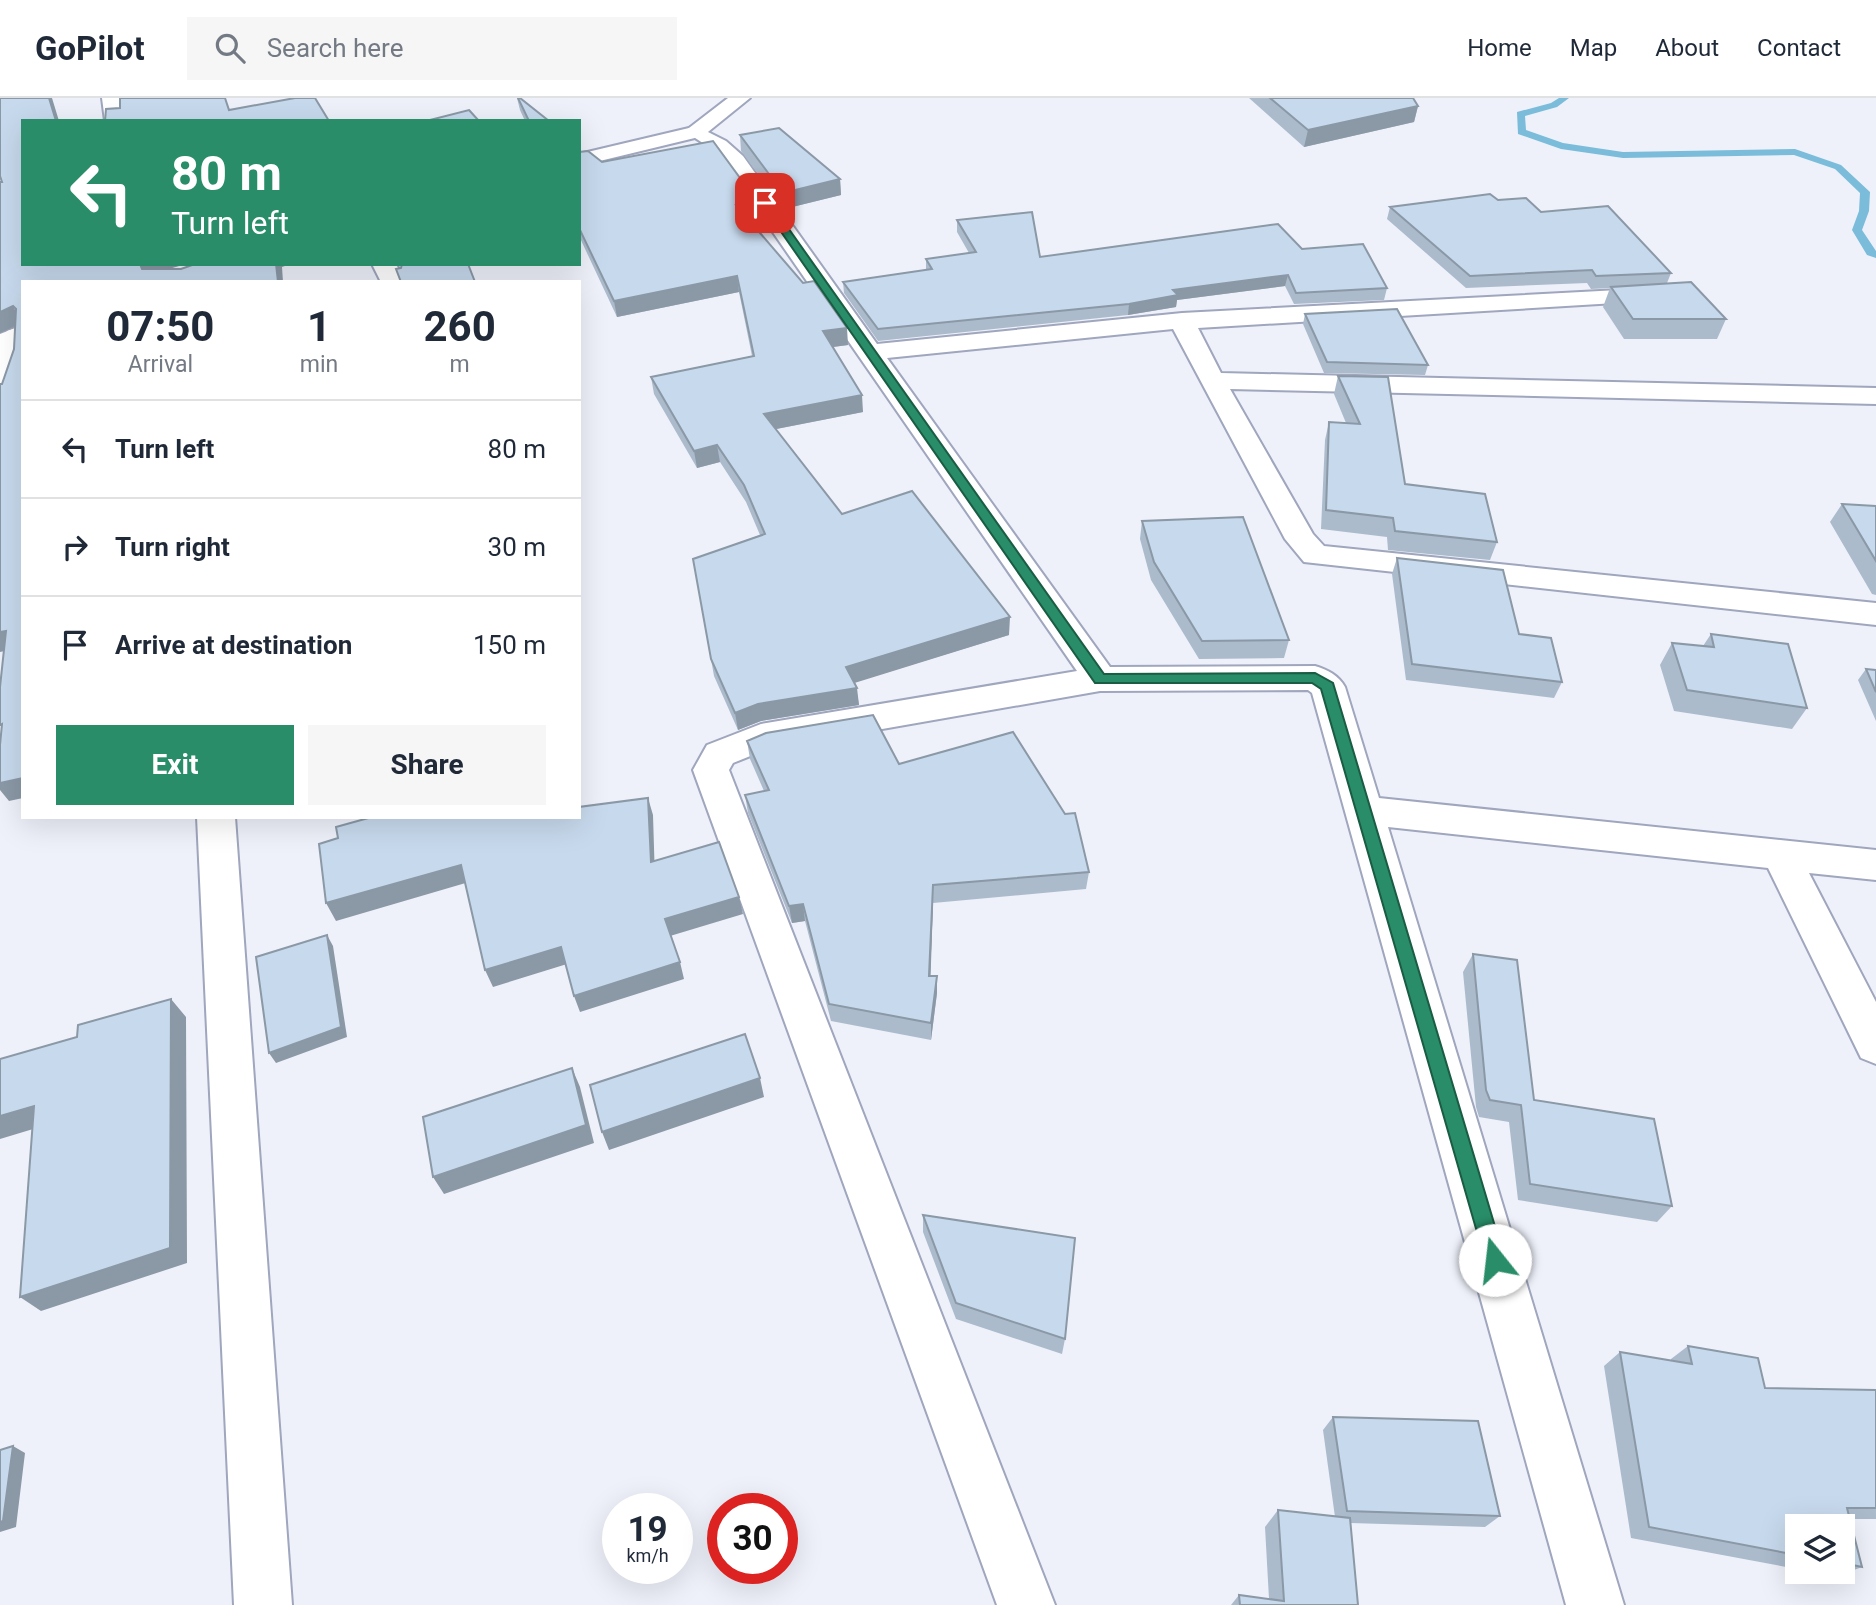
<!DOCTYPE html>
<html lang="en">
<head>
<meta charset="utf-8">
<style>
	:root { --surface:#fff; --page:#f6f6f7; --text:#1f2937; --muted:#747a83; --line:#e0e1e3; --accent:#288d68 }
	body { margin:0; font-family:Roboto,sans-serif; background:var(--page); color:var(--text); height:100vh; display:flex; flex-direction:column; font-size:26px; white-space:nowrap }
	* { box-sizing:border-box; margin:0 }
	p { font-size:23px; color:var(--muted) }
	.icon { flex:none; width:38px; height:38px; fill:none; stroke:currentColor; stroke-width:2; stroke-linecap:round; stroke-linejoin:round }
	.map { position:relative; flex:1; overflow:hidden }
	.panel { position:absolute; left:21px; top:182px; width:560px; height:539px; display:flex; flex-direction:column; background:var(--surface); border-radius:0px; box-shadow:0 7px 28px #0002 }
	.panel>* { flex:none }
	.banner { position:absolute; left:21px; top:21px; width:560px; height:147px; border-radius:0px; box-shadow:0 7px 28px #0002; background:#288d68; color:#fff; overflow:hidden }
	.buttons { position:absolute; left:1785px; top:1416px; display:grid; gap:14px }
	.buttons a { display:grid; place-items:center; width:70px; height:70px; border-radius:0px; background:var(--surface); box-shadow:0 7px 28px #0002; font-size:35px }
	.speed { position:absolute; left:602px; top:1395px; display:flex; gap:14px; font-size:35px; font-weight:700; text-align:center }
	.speed>* { display:grid; place-content:center; width:91px; height:91px; border-radius:50%; background:var(--surface); box-shadow:0 7px 28px #0002; line-height:1 }
	.speed small { font-size:18px; font-weight:400 }
	.speed .limit { border:10px solid #d22; background:#fff; color:#111 }
	.pin { position:absolute; display:grid; place-items:center; width:60px; height:60px; color:#fff; margin:-30px; border-radius:14px; box-shadow:0 4px 10px #0006 }
	.me { position:absolute; width:77px; margin:-38px; rotate:344deg; stroke-linejoin:round; filter:drop-shadow(0 0 5px #0008) }
	.turn { display:flex; align-items:center; gap:24px; height:147px; padding:0 35px; font-size:32px }
	.turn .icon { width:91px; height:91px; stroke-width:2.5 }
	.turn b { display:block; font-size:49px; line-height:60px }
	.eta { display:flex; justify-content:space-evenly; align-items:center; height:119px; text-align:center }
	.eta b { font-size:42px; font-weight:700; line-height:49px }
	.action { display:flex; gap:14px; margin-top:auto; padding:14px 35px }
	.action a { flex:1; height:80px; border-radius:0px; background:var(--accent); color:#fff; font-size:28px; font-weight:700; line-height:80px; text-align:center }
	.action a+a { background:var(--page); color:var(--text) }
	ul { padding:0; list-style:none }
	li { display:flex; align-items:center; gap:21px; height:98px; padding:0 35px; border-top:2px solid var(--line) }
	li div { flex:1 }
	li b { display:block; font-size:26px }
	li em { font-style:normal }
	header { display:flex; align-items:center; gap:42px; box-sizing:border-box; height:98px; padding:0 35px; background:var(--surface); border-bottom:2px solid var(--line) }
	header strong { font-size:33px }
	nav { display:flex; gap:38px; margin-inline-start:auto; font-size:24px }
	.search { width:490px; height:63px; background:var(--page); display:flex; align-items:center; gap:18px; box-sizing:border-box; padding:0 24px; border-radius:0px; color:var(--muted); font-size:26px }
	.map>svg:first-child { display:block }
	.lines { fill:none; stroke-linecap:round; stroke-linejoin:round }
	.stream { fill:#7abcda; fill-rule:evenodd }
	.street-casing { stroke:#9fa6bd; stroke-width:4 }
	.secondary-casing { stroke:#9fa6bd; stroke-width:4 }
	.street { fill:#fff; fill-rule:evenodd }
	.secondary { fill:#fff; fill-rule:evenodd }
	.wall { fill:#abbbcc }
	.shaded-wall { fill:#8b98a6 }
	.building { fill:#c7d9ed; stroke:#8b98a6; stroke-width:2 }
	.route { fill:#288d68; stroke:#1a5c44; stroke-width:2 }
</style>
</head>
<body>
<header>
<strong>GoPilot</strong>
<div class="search"><svg class="icon" aria-label="search" viewBox="0 0 24 24"><circle cx="10" cy="10" r="6"/><path d="M15 15l6 6"/></svg>Search here</div>
<nav><a>Home</a><a>Map</a><a>About</a><a>Contact</a></nav>
</header>
<div class="map">
<svg width="1876" height="1507" viewBox="0 0 1876 1507">
	<rect width="100%" height="100%" fill="#eef1fa"/>
	<g class="lines">
		<!-- stream -->
		<path class="stream" d="M1559,0H1569L1557,9L1525,18L1526,32L1563,45L1623,54L1795,51L1841,67L1870,94L1869,113L1862,132L1876,153V160L1867,157L1852,132L1859,113L1860,95L1835,71L1794,57L1623,60L1561,51L1518,36L1517,14L1551,5Z"/>
		<!-- street casing -->
		<g class="street-casing">
			<path id="street" d="M102,0H122L125,23H105Z
				M696,28L726,43L743,58L877,246L1182,215L1657,190L1666,192L1669,197L1666,202L1198,230L1221,275L1876,290V306L1230,291L1313,436L1324,448L1876,505V527L1304,464L1285,441L1173,231L887,260L1110,569L1315,568C1328,572 1338,577 1345,589L1379,700L1876,752V782L1809,775L1876,904V966L1861,960L1768,770L1388,729L1624,1507H1566L1312,595L1308,592L1100,593L768,651L733,665L729,672L1055,1507H997L693,672L707,647L761,626L1077,573L727,68L712,51L686,34L689,30Z
				M372,166H396L405,184H381Z
				M16,230L23,232C23,254 23,282 10,301L0,303V249L7,233Z
				M197,719H235L292,1507H234Z"/>
		</g>
		<!-- secondary casing -->
		<g class="secondary-casing">
			<path id="secondary" d="M728,0H750L703,38L579,68V56L689,30Z
				M23,227V245L0,253V236Z"/>
		</g>
		<!-- street -->
		<use href="#street" class="street"/>
		<!-- secondary -->
		<use href="#secondary" class="secondary"/>
	</g>
	<!-- wall -->
	<path class="wall" d="M517,0H520L549,23H525L520,12Z
		M1249,0H1413L1418,8L1414,24L1304,49Z
		M740,37L840,81L841,97L784,111L741,53Z
		M579,54L602,64L756,102L758,118L748,120L848,247L833,249L863,314L776,331L842,416L1009,537L855,584L859,607L761,623L738,632L714,578L693,461L760,437L746,404L720,364L697,370L654,296L651,279L752,258L739,194L617,219L579,138Z
		M1498,102L1671,175L1667,185L1726,221L1717,241H1624L1603,209L1610,190L1591,191L1587,185L1466,190L1387,121L1390,109Z
		M957,122L1040,159L1302,151L1387,190L1384,202L1294,206L1285,188L1177,202L1176,209L1128,217L878,243L844,195L843,184L926,172V161L969,155L957,134Z
		M1305,216L1428,267L1425,277L1324,275L1303,226Z
		M1338,278L1405,386L1497,444L1490,462L1388,452L1387,439L1321,431L1325,342L1329,324L1346,325L1334,296Z
		M1842,406L1876,408V497L1872,496L1830,424Z
		M1142,423L1289,542L1284,560L1199,561L1151,482L1140,441Z
		M1397,460L1519,536L1562,584L1554,600L1406,582L1392,476Z
		M1711,536L1807,610L1792,631L1674,613L1660,567L1672,545L1703,548Z
		M1866,571L1876,572V623L1858,582Z
		M747,643L899,666L1089,774L1086,791L933,805L930,878H937V895L931,942L831,923L805,823L792,825L748,715L745,697L764,693L750,661Z
		M1473,856L1534,1002L1672,1108L1657,1124L1518,1102L1509,1024L1479,1019L1476,1009L1463,874Z
		M923,1117L1065,1241L1062,1256L956,1221L923,1134Z
		M1688,1248L1765,1290L1876,1292V1421H1850L1797,1428V1471L1631,1440L1604,1268L1620,1254L1671,1263V1261Z
		M1333,1319L1500,1418L1485,1429L1350,1425L1358,1507H1231L1239,1497L1269,1501L1265,1429L1278,1412L1335,1419L1323,1332Z
		M1843,1465L1862,1469L1838,1478L1812,1474H1843Z"/>
	<!-- shaded-wall -->
	<path class="shaded-wall" d="M49,0H52L59,23H56Z
		M1418,8L1414,24L1304,49L1308,32Z
		M840,81L841,97L784,111L783,95Z
		M756,102L758,118L738,122L736,107Z
		M140,166H186L152,176L148,183Z
		M276,166H291L282,169L283,184H278Z
		M1288,177L1285,188L1177,202L1176,209L1128,217L1129,206L1173,192Z
		M737,178L739,194L617,219L614,203Z
		M13,208L22,225L0,235V214Z
		M847,230L848,247L825,250L823,233Z
		M862,297L863,314L766,333L764,316Z
		M717,347L720,364L697,370L694,353Z
		M1010,519L1009,537L848,587L846,569Z
		M6,533L19,550L0,554V534Z
		M857,590L859,607L761,623L738,632L735,615L758,606Z
		M23,680V700L9,703L0,692V685Z
		M648,700L653,717L655,782L651,764Z
		M461,767L469,784L336,823L326,805Z
		M933,787V805L930,895L929,878Z
		M739,799L743,816L670,838L665,821Z
		M803,806L805,823L792,825L789,808Z
		M327,837L333,848L347,939L276,965L269,955Z
		M561,849L567,866L493,889L485,872Z
		M680,864L684,881L580,914L574,898Z
		M937,878V895L931,942V925Z
		M171,901L186,919L187,1165L41,1213L20,1199Z
		M572,970L580,989L594,1045L444,1096L433,1079Z
		M760,980L764,999L609,1052L602,1034Z
		M34,1008L53,1025L0,1041V1018Z
		M13,1348L25,1355L16,1429L0,1434V1424Z"/>
	<!-- building -->
	<path class="building" d="M0,0H49L56,23H23V166H140L142,171H181L195,166H276L278,184H23V680L0,685V647L2,626L0,627V589L6,533L0,534V286H2L14,251L16,211L13,208L0,214V84H2L0,78Z
		M120,0H225L229,12L295,0H315L329,23H105L106,11L120,10Z
		M518,0H520L549,23H529Z
		M1270,0H1413L1418,8L1308,32Z
		M469,12L479,23H426Z
		M779,30L840,81L783,95L740,37Z
		M713,43L756,102L736,107L803,185L814,183L847,230L823,233L862,297L764,316L842,416L912,393L1010,519L846,569L857,590L758,606L735,615L711,561L693,461L765,436L744,387L717,347L694,353L651,279L754,258L737,178L614,203L579,130V54L588,53L602,64Z
		M1490,96L1498,102L1526,100L1541,114L1608,108L1671,175L1596,178L1592,172L1470,178L1390,109Z
		M1032,114L1040,159L1278,126L1302,151L1363,146L1387,190L1296,195L1288,177L1173,192L1178,197L1129,206L878,231L843,184L932,171L926,161L976,154L957,122Z
		M402,166H468L475,184H401L396,171L401,170Z
		M1691,184L1726,221H1633L1611,189Z
		M1397,211L1428,267L1327,264L1305,216Z
		M1338,278L1388,279L1405,386L1485,396L1497,444L1395,433L1393,420L1326,412L1329,324L1360,326Z
		M1842,406L1876,408V463Z
		M1243,419L1289,542L1202,543L1154,464L1142,423Z
		M1397,460L1503,472L1519,536L1551,540L1562,584L1412,566Z
		M1711,536L1788,546L1807,610L1687,592L1672,545L1714,549Z
		M1866,571L1876,572V594Z
		M873,617L899,666L1013,634L1065,716L1075,715L1089,774L933,787L929,878H937L931,925L829,906L803,806L789,808L745,697L769,692L747,643L766,635Z
		M648,700L651,764L719,744L739,799L665,821L680,864L574,898L561,849L485,872L461,767L326,805L319,746L338,740L336,729L372,719H579V709Z
		M327,837L341,929L269,955L256,859Z
		M1473,856L1517,862L1534,1002L1654,1021L1672,1108L1530,1086L1521,1007L1490,1002L1486,992Z
		M171,901L170,1150L20,1199L34,1008L0,1018V961L77,939L78,927Z
		M745,936L760,980L602,1034L590,987Z
		M572,970L586,1027L433,1079L423,1019Z
		M923,1117L1075,1140L1065,1241L956,1205Z
		M1688,1248L1758,1260L1765,1290L1876,1292V1410H1847L1862,1469L1843,1465V1428H1797V1457L1649,1429L1620,1254L1692,1266Z
		M1333,1319L1478,1323L1500,1418L1347,1413Z
		M13,1348L3,1423L0,1424V1352Z
		M1278,1412L1350,1420L1358,1507H1240L1239,1497L1284,1503Z"/>
	<!-- route -->
	<path class="route" d="M765,102L769,103L1104,576L1315,575L1333,585L1505,1162L1502,1169L1495,1172L1488,1169L1485,1162L1321,591L1312,585H1095L761,105Z"/>
</svg>
<div class="buttons">
<a><svg class="icon" aria-label="layers" viewBox="0 0 24 24"><path d="M12 4l9 5-9 5-9-5zM3 14l9 5 9-5"/></svg></a>
</div>
<div class="speed"><div>19<small>km/h</small></div><div class="limit">30</div></div>
<div class="pin" style="left:765px;top:105px;background:#d93025"><svg class="icon" aria-label="arrive" viewBox="0 0 24 24"><path d="M6 21V4h12l-3 4 3 4H6"/></svg></div>
<svg class="me" style="left:1495px;top:1162px" viewBox="-20 -20 40 40"><circle r="19" fill="#fff"/><path d="M0-13L10 11 0 6-10 11z" fill="#288d68"/></svg>
<div class="banner">
<div class="turn"><svg class="icon" aria-label="left" viewBox="0 0 24 24"><path d="M17 20v-9H6M10 6l-5 5 5 5"/></svg><div><b>80 m</b>Turn left</div></div>
</div>
<section class="panel">
<div class="eta">
<div><b>07:50</b><p>Arrival</p></div>
<div><b>1</b><p>min</p></div>
<div><b>260</b><p>m</p></div>
</div>
<ul>
<li><svg class="icon" aria-label="left" viewBox="0 0 24 24"><path d="M17 20v-9H6M10 6l-5 5 5 5"/></svg><div><b>Turn left</b></div><em>80 m</em></li>
<li><svg class="icon" aria-label="right" viewBox="0 0 24 24"><path d="M7 20v-9h11M14 6l5 5-5 5"/></svg><div><b>Turn right</b></div><em>30 m</em></li>
<li><svg class="icon" aria-label="arrive" viewBox="0 0 24 24"><path d="M6 21V4h12l-3 4 3 4H6"/></svg><div><b>Arrive at destination</b></div><em>150 m</em></li>
</ul>
<div class="action"><a>Exit</a><a>Share</a></div>
</section>
</div>
</body>
</html>
